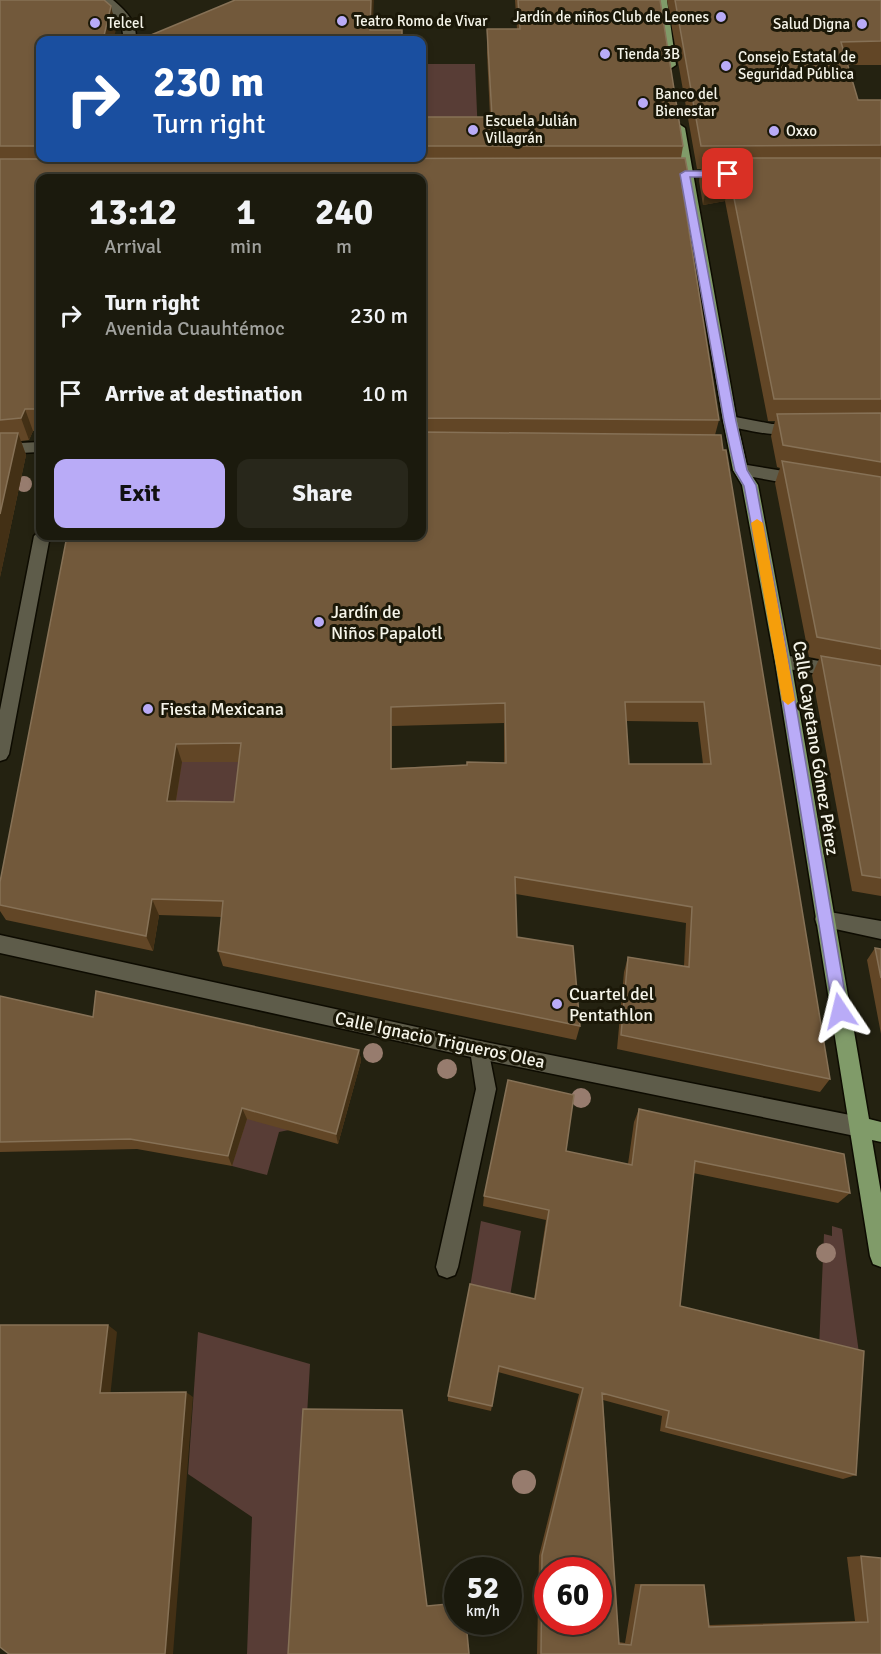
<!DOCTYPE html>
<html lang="en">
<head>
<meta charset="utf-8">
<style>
	:root { --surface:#1b1a0d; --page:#28271b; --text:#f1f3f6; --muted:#a0a19d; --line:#39382e; --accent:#b9abf7 }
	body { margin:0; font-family:Signika,sans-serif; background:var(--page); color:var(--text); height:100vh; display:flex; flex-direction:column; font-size:22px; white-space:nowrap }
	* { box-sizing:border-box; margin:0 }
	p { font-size:20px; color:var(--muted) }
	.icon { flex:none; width:33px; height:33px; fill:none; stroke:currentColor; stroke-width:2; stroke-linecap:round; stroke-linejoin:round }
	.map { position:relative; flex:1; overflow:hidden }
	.side { position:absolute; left:36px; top:174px; width:390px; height:366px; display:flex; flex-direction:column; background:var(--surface); border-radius:12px; box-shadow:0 3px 9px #0003,0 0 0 2px var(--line) }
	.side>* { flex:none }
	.guide { position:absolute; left:36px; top:36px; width:390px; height:126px; border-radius:12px; box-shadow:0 3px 9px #0003,0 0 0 2px var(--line); background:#1a4fa0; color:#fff; overflow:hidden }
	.speed { position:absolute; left:444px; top:1557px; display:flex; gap:12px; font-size:30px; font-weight:700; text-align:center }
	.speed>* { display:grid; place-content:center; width:78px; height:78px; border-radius:50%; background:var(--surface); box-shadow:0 3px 9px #0003,0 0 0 2px var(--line); line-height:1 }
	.speed small { font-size:15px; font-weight:400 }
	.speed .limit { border:9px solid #d22; background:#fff; color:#111 }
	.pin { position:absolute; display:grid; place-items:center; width:51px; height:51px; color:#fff; margin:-26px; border-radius:12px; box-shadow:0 3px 9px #0006 }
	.me { position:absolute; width:66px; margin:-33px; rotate:350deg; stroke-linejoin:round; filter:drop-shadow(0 0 4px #0008) }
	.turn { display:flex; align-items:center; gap:21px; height:126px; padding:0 18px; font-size:27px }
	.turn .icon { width:78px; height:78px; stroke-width:2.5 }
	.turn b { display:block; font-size:42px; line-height:51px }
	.eta { display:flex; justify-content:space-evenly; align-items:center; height:102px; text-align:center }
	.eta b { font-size:36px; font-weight:800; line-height:42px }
	.cta { display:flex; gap:12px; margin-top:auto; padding:12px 18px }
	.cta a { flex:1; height:69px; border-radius:12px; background:var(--accent); color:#111; font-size:24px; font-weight:800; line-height:69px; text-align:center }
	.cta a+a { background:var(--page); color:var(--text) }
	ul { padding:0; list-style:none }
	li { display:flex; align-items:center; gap:18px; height:78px; padding:0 18px }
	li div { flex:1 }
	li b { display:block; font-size:22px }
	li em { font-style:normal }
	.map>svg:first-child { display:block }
	.green { fill:#583d36 }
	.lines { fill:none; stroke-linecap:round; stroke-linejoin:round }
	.lane-casing { stroke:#0d0b01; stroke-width:3 }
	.street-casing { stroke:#0d0b01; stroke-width:3 }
	.secondary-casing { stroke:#0d0b01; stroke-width:3 }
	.primary-casing { stroke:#0d0b01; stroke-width:3 }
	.lane { fill:#5e5c4a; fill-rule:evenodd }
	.street { fill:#5e5c4a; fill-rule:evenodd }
	.secondary { fill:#5e5c4a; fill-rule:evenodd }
	.primary { fill:#809b69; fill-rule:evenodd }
	.tree { fill:#977c6e }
	.wall { fill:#624626; fill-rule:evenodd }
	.shaded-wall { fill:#433015 }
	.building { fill:#72593b; stroke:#867156; stroke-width:1.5; fill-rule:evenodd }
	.route { fill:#b9abf7; stroke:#786fa1; stroke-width:1.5 }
	.slow { fill:#f59e0b }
	.poi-dot { fill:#b9abf7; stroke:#1b1808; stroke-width:2 }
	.labels { text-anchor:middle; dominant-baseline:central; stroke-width:6; stroke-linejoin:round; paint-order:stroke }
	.far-poi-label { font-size:15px; fill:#f5f4e9; stroke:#1b1808; text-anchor:start }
	.poi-label { font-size:18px; fill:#f5f4e9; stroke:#1b1808; text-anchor:start }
	.street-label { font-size:18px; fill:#f5f4e9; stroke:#1b1808 }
</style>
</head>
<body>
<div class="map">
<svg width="881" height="1654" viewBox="0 0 881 1654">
	<rect width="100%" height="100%" fill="#242211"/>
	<!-- green -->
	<path class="green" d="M422,64H475L478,137H422Z
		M171,762H245L239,820L173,819Z
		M213,1094L289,1130L279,1132L267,1175L232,1166Z
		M481,1221L521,1231L509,1302L469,1293Z
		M832,1226L842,1229L859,1353L819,1349L824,1234L832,1236Z
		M198,1332L310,1364L293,1654H247L252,1517L188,1474Z"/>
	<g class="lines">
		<!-- lane casing -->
		<g class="lane-casing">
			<path id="lane" d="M730,416L772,424H795L802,429C793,442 740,429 725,425L723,421L725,417Z
				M480,1041L487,1043L496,1089L458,1267L455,1275L447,1278L439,1275L436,1267L476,1089L470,1050L473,1043Z"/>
		</g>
		<!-- street casing -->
		<g class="street-casing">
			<path id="street" d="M40,442V452L0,454V444Z
				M741,464L802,474L810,480L802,486L736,474L733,470Z
				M783,655L881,671V685L777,667L775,662L777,657Z
				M824,911L881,921V939L817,925L815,919L817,913Z"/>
		</g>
		<!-- secondary casing -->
		<g class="secondary-casing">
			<path id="secondary" d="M100,0H113C126,11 137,22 136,40H124L121,22Z
				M105,158H117L113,178H101Z
				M40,531V536H50L9,754L6,759L0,761V710L34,536Z
				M0,935L480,1041L860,1117L867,1120L870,1127L867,1134L860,1137L480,1059L0,953Z"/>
		</g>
		<!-- primary casing -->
		<g class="primary-casing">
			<path id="primary" d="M655,0H667L676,65L670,69L664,65Z
				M679,124L685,128L737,421L748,470L758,485L791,662L869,1119L881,1122V1142L872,1140L881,1193V1267L873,1264L870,1256L775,662L742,485L733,470L723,421L673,128Z"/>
		</g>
		<!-- lane -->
		<use href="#lane" class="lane"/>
		<!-- street -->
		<use href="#street" class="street"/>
		<!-- secondary -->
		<use href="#secondary" class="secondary"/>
		<!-- primary -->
		<use href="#primary" class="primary"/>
	</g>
	<!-- trees -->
	<g class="tree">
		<circle cx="24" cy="484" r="8"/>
		<circle cx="373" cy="1053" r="10"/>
		<circle cx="447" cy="1069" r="10"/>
		<circle cx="581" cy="1098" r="10"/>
		<circle cx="826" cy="1253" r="10"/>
		<circle cx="524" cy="1482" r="12"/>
	</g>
	<!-- wall -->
	<path class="wall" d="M0,0L111,6L116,30L40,40V158H104V159H114V158H422V117H490L487,53V29H517L515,0H660L683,146L681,158L690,184L685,208L719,420L715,435L830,1079L820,1092L617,1049L624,972L628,957L684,966L686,923L516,894L517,937L580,1026L576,1040L223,966L218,951L222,917L159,915L153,951L6,920L0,911V882L422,178H40V431H33L29,440L21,441L26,455L0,577ZM626,721L698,722L703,764H629ZM504,723V763L392,768V726ZM182,762H239L234,802L176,801Z
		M667,0H881V65H848L858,100H881V896L852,891L812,675L819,659L809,657L775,483L780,468L777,467L771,436L775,421H768L725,201L703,205L699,181L701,169H697Z
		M875,948L881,949V1034L867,960Z
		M0,996L93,1017L359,1050L361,1061L338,1144L247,1119L232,1166L137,1149L0,1152Z
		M639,1109L850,1193L838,1203L693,1173L680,1306L856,1475L843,1479L660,1431L662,1416L603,1400L619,1642L625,1643L635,1584L704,1585L709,1625L855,1621L847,1557L861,1556L881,1654H537L539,1556L579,1394L498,1372L491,1411L448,1401V1396L534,1299L546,1220L483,1206L484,1196L566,1151L628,1164L634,1122Z"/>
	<!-- shaded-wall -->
	<path class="shaded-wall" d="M371,0H374L372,40L370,30Z
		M111,6L116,30L113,40H103Z
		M730,178L725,201L703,205L707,182Z
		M690,184L685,208L682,186Z
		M25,409L33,431L29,440L21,418Z
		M18,433L26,455L0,577V514Z
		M391,707L392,726V787L391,769Z
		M176,744L182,762L173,819L167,801Z
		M152,899L159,915L153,951L146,936Z
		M359,1050L361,1061L338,1144L336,1134Z
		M242,1108L247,1119L232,1166L228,1156Z
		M108,1325L117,1332L110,1398L100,1393Z
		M186,1392L193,1397L173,1654H165Z"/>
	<!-- building -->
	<path class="building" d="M0,0H104L111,6L103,40H40V146H0Z
		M235,0H371L370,30H402V40H139Z
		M518,0H660L683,146H422V117H492L487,29H520Z
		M675,0H881V41L841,42L858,100H881V145L701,146Z
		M685,158L690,184L682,186L719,420L422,418V419V178H40V409H25L21,418L0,420V159Z
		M703,158H881V399H774L730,178L707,182Z
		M881,413V462L783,445L777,414Z
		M422,432L721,435L723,450H726L830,1079L621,1035L628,957L689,967L692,907L515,877L517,937L573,946L580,1026L218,951L223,901L152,899L146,936L0,905V882L67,536H422ZM625,702H704L711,764H629ZM505,703L506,763L467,762V765L391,769V707ZM241,743L234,802L167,801L176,744Z
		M0,433H18L0,514Z
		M782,461L881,477V649L817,637Z
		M821,656L881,666V878L862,875Z
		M875,948L881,949V978Z
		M96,991L359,1050L336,1134L242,1108L228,1156L130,1139L0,1142V996L93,1017Z
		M508,1080L574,1095L566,1151L632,1165L639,1109L844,1154L850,1193L695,1161L680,1306L864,1351L856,1475L666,1427L669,1411L602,1393L619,1644L631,1645L641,1585H704L709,1627L868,1622L861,1556L881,1558V1654H541L542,1555L583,1388L499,1366L492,1406L448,1396L470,1284L535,1299L549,1210L484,1196ZM548,1570H598V1622H548Z
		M0,1325H108L100,1393L186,1392L165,1654H9L0,1647Z
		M303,1409L402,1410L427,1606L458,1603V1622H466L469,1654H288Z"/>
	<!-- route -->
	<path class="route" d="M685,171H728L733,174L728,177H690L736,421L747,470L756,485L785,641L848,1011L840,1018L833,1011L773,641L744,486L735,471L724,421L680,174Z"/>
	<!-- slow -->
	<path class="slow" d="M757,519L763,523L795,700L788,705L782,700L751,523Z"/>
	<!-- markers -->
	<g class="poi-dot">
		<circle cx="721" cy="17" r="6"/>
		<circle cx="342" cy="21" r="6"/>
		<circle cx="95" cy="23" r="6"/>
		<circle cx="862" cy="24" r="6"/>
		<circle cx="605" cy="54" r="6"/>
		<circle cx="726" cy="66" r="6"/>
		<circle cx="643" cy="103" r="6"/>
		<circle cx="473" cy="130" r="6"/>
		<circle cx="774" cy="131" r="6"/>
		<circle cx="319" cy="622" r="6"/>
		<circle cx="148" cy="709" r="6"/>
		<circle cx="557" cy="1004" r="6"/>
	</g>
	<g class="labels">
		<!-- far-poi labels -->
		<g class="far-poi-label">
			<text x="709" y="17" text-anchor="end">Jardín de niños Club de Leones</text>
			<text x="354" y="21">Teatro Romo de Vivar</text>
			<text x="107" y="23">Telcel</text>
			<text x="850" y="24" text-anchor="end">Salud Digna</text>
			<text x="617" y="54">Tienda 3B</text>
			<text x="738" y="57">Consejo Estatal de<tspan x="738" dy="17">Seguridad Pública</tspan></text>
			<text x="655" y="94">Banco del<tspan x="655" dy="17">Bienestar</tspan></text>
			<text x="485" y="121">Escuela Julián<tspan x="485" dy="17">Villagrán</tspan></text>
			<text x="786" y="131">Oxxo</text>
		</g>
		<!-- poi labels -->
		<g class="poi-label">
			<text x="331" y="612">Jardín de<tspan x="331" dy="21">Niños Papalotl</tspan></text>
			<text x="160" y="709">Fiesta Mexicana</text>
			<text x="569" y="994">Cuartel del<tspan x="569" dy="21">Pentathlon</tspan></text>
		</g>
		<!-- street labels -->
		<g class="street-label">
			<text transform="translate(816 748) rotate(81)">Calle Cayetano Gómez Pérez</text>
			<text transform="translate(440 1040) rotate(12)">Calle Ignacio Trigueros Olea</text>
		</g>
	</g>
</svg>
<div class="speed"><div>52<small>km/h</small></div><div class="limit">60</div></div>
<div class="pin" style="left:728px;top:174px;background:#d93025"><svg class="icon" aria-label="arrive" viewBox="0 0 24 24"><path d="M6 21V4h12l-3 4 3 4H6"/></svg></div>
<svg class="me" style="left:840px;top:1011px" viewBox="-20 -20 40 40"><path d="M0-17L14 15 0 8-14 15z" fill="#b9abf7" stroke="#fff" stroke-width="4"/></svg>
<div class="guide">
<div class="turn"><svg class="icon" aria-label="right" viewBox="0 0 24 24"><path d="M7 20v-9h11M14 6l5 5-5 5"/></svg><div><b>230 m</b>Turn right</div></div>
</div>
<section class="side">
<div class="eta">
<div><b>13:12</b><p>Arrival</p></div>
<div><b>1</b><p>min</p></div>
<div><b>240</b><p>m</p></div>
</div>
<ul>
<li><svg class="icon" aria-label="right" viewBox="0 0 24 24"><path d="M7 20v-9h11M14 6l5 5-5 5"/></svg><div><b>Turn right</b><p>Avenida Cuauhtémoc</p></div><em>230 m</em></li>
<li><svg class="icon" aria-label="arrive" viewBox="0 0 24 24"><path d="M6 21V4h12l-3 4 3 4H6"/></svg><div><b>Arrive at destination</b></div><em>10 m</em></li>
</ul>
<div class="cta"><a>Exit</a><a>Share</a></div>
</section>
</div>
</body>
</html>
